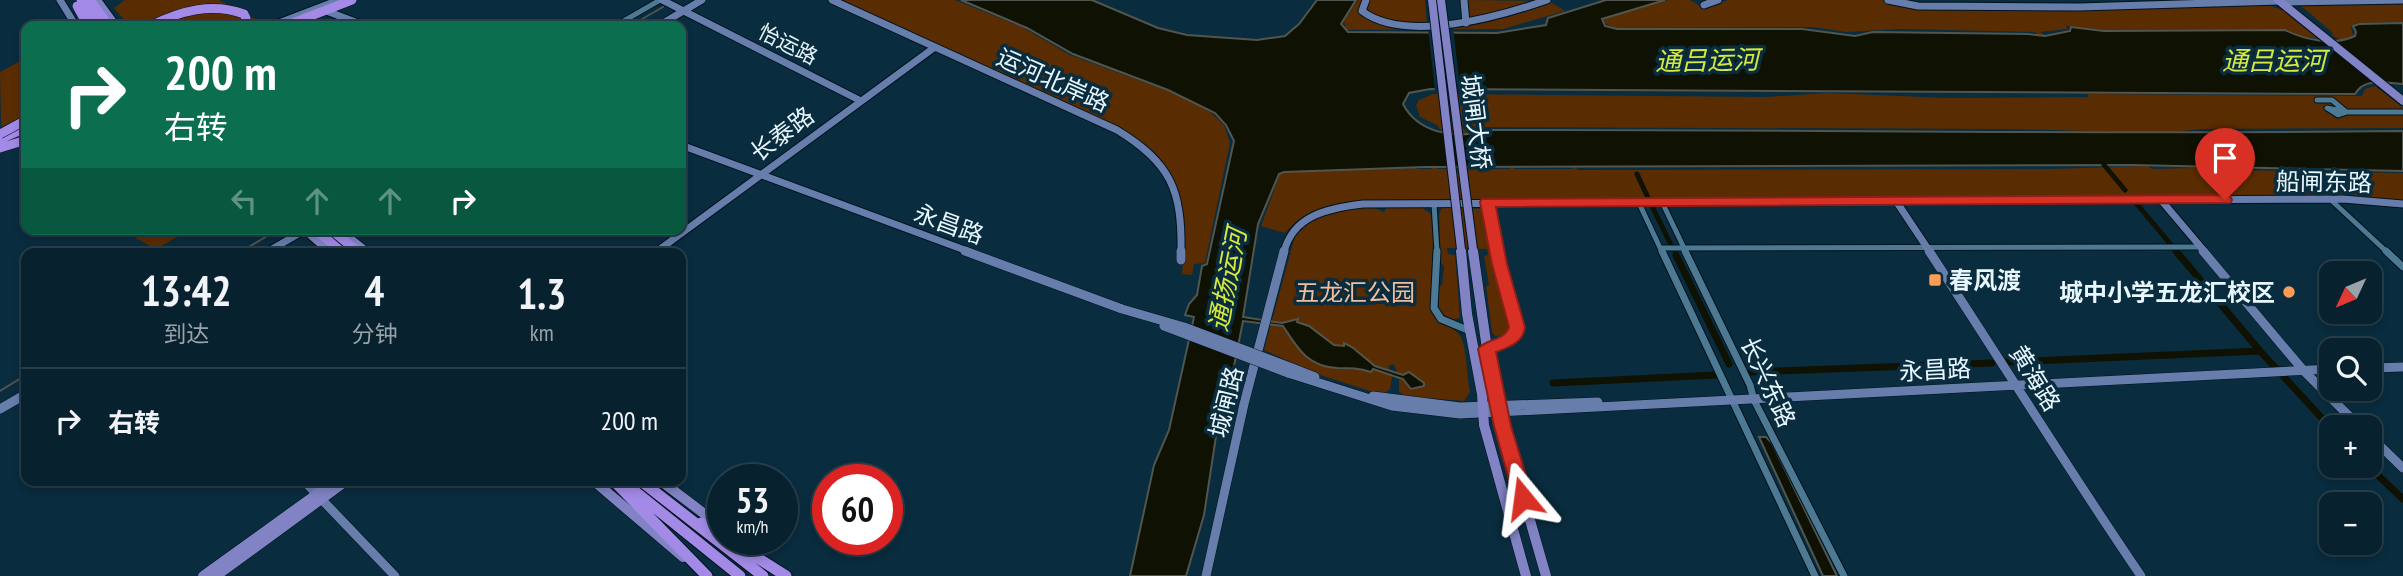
<!DOCTYPE html>
<html lang="zh">
<head>
<meta charset="utf-8">
<style>
	:root { --surface:#07212e; --page:#152e3a; --text:#f1f3f6; --muted:#98a3aa; --line:#283e4a }
	body { margin:0; font-family:"PT Sans Narrow","Noto Sans SC",sans-serif; background:var(--page); color:var(--text); height:100vh; display:flex; flex-direction:column; font-size:26px; white-space:nowrap }
	* { box-sizing:border-box; margin:0 }
	p { font-size:23px; color:var(--muted) }
	.icon { flex:none; width:38px; height:38px; fill:none; stroke:currentColor; stroke-width:2; stroke-linecap:round; stroke-linejoin:round }
	.map { position:relative; flex:1; overflow:hidden }
	.side { position:absolute; left:21px; top:248px; width:665px; height:238px; display:flex; flex-direction:column; background:var(--surface); border-radius:14px; box-shadow:0 4px 10px #0003,0 0 0 2px var(--line) }
	.side>* { flex:none }
	.banner { position:absolute; left:21px; top:21px; width:665px; height:214px; border-radius:14px; box-shadow:0 4px 10px #0003,0 0 0 2px var(--line); background:#0b6e4f; color:#fff; overflow:hidden }
	.needle { width:46px; rotate:226deg }
	.buttons { position:absolute; left:2319px; top:261px; display:grid; gap:14px }
	.buttons a { display:grid; place-items:center; width:63px; height:63px; border-radius:14px; background:var(--surface); box-shadow:0 4px 10px #0003,0 0 0 2px var(--line); font-size:35px }
	.speed { position:absolute; left:707px; top:464px; display:flex; gap:14px; font-size:35px; font-weight:700; text-align:center }
	.speed>* { display:grid; place-content:center; width:91px; height:91px; border-radius:50%; background:var(--surface); box-shadow:0 4px 10px #0003,0 0 0 2px var(--line); line-height:1 }
	.speed small { font-size:18px; font-weight:400 }
	.speed .limit { border:10px solid #d22; background:#fff; color:#111 }
	.pin { position:absolute; display:grid; place-items:center; width:60px; height:60px; color:#fff; margin:-72px -30px; border-radius:50% 50% 50% 0; rotate:-45deg; box-shadow:0 0 7px #0007 }
	.pin .icon { rotate:45deg }
	.me { position:absolute; width:77px; margin:-38px; rotate:344deg; stroke-linejoin:round; filter:drop-shadow(0 0 5px #0008) }
	.turn { display:flex; align-items:center; gap:24px; height:147px; padding:0 28px; font-size:32px }
	.turn .icon { width:91px; height:91px; stroke-width:2.5 }
	.turn b { display:block; font-size:49px; line-height:60px }
	.lanes { display:flex; align-items:center; height:66px; padding:0 28px; background:#0003; justify-content:center; gap:35px; direction:ltr }
	.lanes .off { opacity:.35 }
	.eta { display:flex; justify-content:space-evenly; align-items:center; height:119px; text-align:center }
	.eta b { font-size:42px; font-weight:700; line-height:49px }
	ul { padding:0; list-style:none }
	li { display:flex; align-items:center; gap:21px; height:105px; padding:0 28px; border-top:2px solid var(--line) }
	li div { flex:1 }
	li b { display:block; font-size:26px }
	li em { font-style:normal }
	.map>svg:first-child { display:block }
	.green { fill:#5a2c02 }
	.water { fill:#0f1102; stroke:#50564e; stroke-width:2 }
	.pier { fill:#092c3e }
	.lines { fill:none; stroke-linecap:round; stroke-linejoin:round }
	.stream { stroke:#50564e; stroke-width:2 }
	.canal-far1 { stroke:#0f1102; stroke-width:5 }
	.canal { stroke:#0f1102; stroke-width:7 }
	.street-far1-casing { stroke:#001320; stroke-width:7 }
	.street-casing { stroke:#001320; stroke-width:9 }
	.secondary-far1-casing { stroke:#001320; stroke-width:9 }
	.secondary-casing { stroke:#001320; stroke-width:10 }
	.primary-far1-casing { stroke:#001320; stroke-width:10 }
	.primary-casing { stroke:#001320; stroke-width:11 }
	.highway-far1-casing { stroke:#001320; stroke-width:10 }
	.highway-casing { stroke:#001320; stroke-width:13 }
	.street-far1 { stroke:#4d7993; stroke-width:5 }
	.street { stroke:#4d7993; stroke-width:7 }
	.secondary-far1 { stroke:#677eac; stroke-width:7 }
	.secondary { stroke:#677eac; stroke-width:9 }
	.primary-far1 { stroke:#8183c5; stroke-width:8 }
	.primary { stroke:#8183c5; stroke-width:10 }
	.highway-far1 { stroke:#a38ae6; stroke-width:9 }
	.highway { stroke:#a38ae6; stroke-width:11 }
	.secondary-bridge-casing { stroke:#001320; stroke-width:10; stroke-linecap:butt }
	.primary-bridge-casing { stroke:#001320; stroke-width:10; stroke-linecap:butt }
	.highway-bridge-casing { stroke:#001320; stroke-width:10; stroke-linecap:butt }
	.secondary-bridge { stroke:#677eac; stroke-width:9 }
	.primary-bridge { stroke:#8183c5; stroke-width:8 }
	.highway-bridge { stroke:#a38ae6; stroke-width:9 }
	.route { fill:#d93025; stroke:#8d1f18; stroke-width:2 }
	.poi-dot { fill:#fd9d55; stroke:#092c3e; stroke-width:2.5 }
	.labels { text-anchor:middle; dominant-baseline:central; stroke-width:7; stroke-linejoin:round; paint-order:stroke }
	.far-street-label { font-size:21px; fill:#e8f6fe; stroke:#092c3e }
	.street-label { font-size:24px; fill:#e8f6fe; stroke:#092c3e }
	.poi-label { font-size:24px; font-weight:bold; fill:#e8f6fe; stroke:#092c3e; text-anchor:start }
	.park-label { font-size:24px; fill:#f0be9c; stroke:#092c3e }
	.water-label { font-size:26px; font-style:italic; fill:#d8e93d; stroke:#092c3e }
</style>
</head>
<body>
<div class="map">
<svg width="2403" height="576" viewBox="0 0 2403 576">
	<rect width="100%" height="100%" fill="#092c3e"/>
	<!-- green -->
	<path class="green" d="M125,0H219L263,23L256,26H129L114,8Z
		M836,0H955L1022,27L1070,55L1173,93L1210,112L1224,125L1230,143L1205,263L1194,264L1192,275L1182,274C1187,222 1187,178 1144,143Z
		M1358,0H1425L1427,25L1469,18L1466,0L1549,1L1565,11L1503,29L1346,30L1344,21Z
		M1668,0H1690L1704,8L1728,0H1882L1907,8L1927,10H2083L2268,5L2285,11L2323,39L2303,37L2285,29L2105,30L2066,26L2068,29L2040,32L2045,35H2038L2035,32L1901,29L1846,32L1812,27L1614,28L1603,22L1606,18Z
		M2403,3V22L2357,23L2351,26L2353,36L2341,40L2331,35L2333,33L2301,6Z
		M26,58V116L1,127L0,72Z
		M2375,86L2403,107V128L2201,129L2163,133L2010,129L1480,127L1473,133L1442,132L1437,125L1420,117L1416,105L1419,100L1433,94L1765,97L1828,93L1947,98L2089,97L2087,94L2362,96L2365,89Z
		M1571,163L1578,170L2052,169L2147,166L2153,169L2234,167L2237,170L2403,173V201L2044,197L1357,201C1329,204 1303,210 1285,233L1261,226L1280,174L1292,171L1411,169L1415,164L1416,169H1432V164L1438,169H1510L1512,164L1514,169H1573Z
		M1372,207L1384,212L1387,207H1421L1431,214L1433,240L1430,310C1438,325 1453,325 1460,336C1467,345 1467,379 1470,392L1464,401L1404,396L1399,391V377L1394,364L1388,366L1392,377L1390,389L1385,393H1376L1317,374L1264,350L1295,236C1314,213 1343,208 1372,207Z
		M1442,207L1484,209L1489,244L1510,320L1509,335L1495,336L1492,332L1486,286L1489,285L1484,256L1488,255L1487,249L1447,248L1448,254L1455,255L1460,318L1450,320L1439,310L1438,287L1442,285L1444,266L1441,263L1439,214Z
		M150,229H167L179,236L156,249L135,238Z"/>
	<!-- water -->
	<path class="water" d="M961,0H1092L1158,28L1187,35L1257,40L1285,36L1299,24L1317,0H1356L1341,24L1348,32L1497,33L1546,25L1548,18L1606,0H1665L1602,19L1605,26L1617,29H1802L1855,36L1873,32L2028,34L2045,36L2070,31L2071,27L2104,31L2285,30C2305,40 2334,46 2355,36L2356,32L2353,26L2359,24L2403,23V84C2387,83 2364,77 2355,94L1430,89L1409,93L1403,104C1418,133 1456,140 1485,130C1791,129 2097,135 2403,131V171L2132,165L1425,167L1284,172L1279,174L1258,224L1243,317L1282,323L1298,319L1297,322L1309,326L1334,345L1344,346V343L1352,347L1375,366L1403,375L1409,372L1424,383V386L1411,389L1403,379L1373,369L1371,372C1359,368 1350,368 1337,368C1307,367 1297,347 1283,326L1243,321L1232,376L1223,390L1204,515L1186,576H1130L1154,465L1169,430L1194,317L1185,315L1189,304L1197,295L1202,266L1207,264L1234,141L1226,125L1215,113L1168,90L1073,54L1027,28Z
		M1759,437H1766L1772,443L1837,576H1823Z"/>
	<!-- pier -->
	<path class="pier" d="M1428,28H1453L1461,94L1435,92Z"/>
	<g class="lines">
		<!-- stream -->
		<path class="stream" d="M630,26L663,7
			M237,254L274,232
			M0,391L26,375"/>
		<!-- canal-far1 -->
		<path class="canal-far1" d="M2104,165L2125,190
			M1637,174L1649,200
			M2136,203L2177,252
			M1652,206L1673,249"/>
		<!-- canal -->
		<path class="canal" d="M2176,251L2260,351L2331,428
			M1676,255L1729,364
			M2007,362L2260,351
			M1749,372L1992,363
			M1553,383L1716,375
			M2368,466L2403,499"/>
		<!-- street-far1 casing -->
		<g class="street-far1-casing">
			<path id="street-far1" d="M326,26L344,18
				M615,26L660,0
				M2317,100H2332L2345,111
				M2327,108L2347,112L2338,115Z
				M2347,112H2403
				M2331,200L2387,252
				M1488,202L1498,252
				M1662,202L1686,252
				M1639,203L1662,252
				M1434,204L1437,252
				M1660,248L2200,247"/>
		</g>
		<!-- street casing -->
		<g class="street-casing">
			<path id="street" d="M1437,251L1434,308L1441,319L1470,331
				M1662,251L1815,576
				M1685,251L1750,385L1754,400L1844,576
				M2386,251L2403,267
				M1487,349L1510,339L1517,327L1497,251"/>
		</g>
		<!-- secondary-far1 casing -->
		<g class="secondary-far1-casing">
			<path id="secondary-far1" d="M60,0L76,26
				M662,0L861,101
				M832,0L1117,130C1171,163 1182,190 1181,252
				M1366,0L1362,11C1406,44 1501,16 1547,0
				M1464,0L1466,23
				M1888,0L1918,6L2079,7L2280,1
				M2286,2L2403,0
				M1704,5L1718,0
				M329,12L366,26
				M271,26L339,0
				M658,26L702,0
				M681,145L970,252
				M2161,200L2205,252
				M1896,201L1930,252
				M267,252L305,230
				M656,252L935,47
				M1284,252C1293,215 1329,208 1363,204L2343,199L2403,204"/>
		</g>
		<!-- secondary casing -->
		<g class="secondary-casing">
			<path id="secondary" d="M965,251L1122,309
				M1929,251C2000,359 2068,469 2141,576
				M2203,251L2303,370L2360,427
				M264,254L270,251
				M654,254L658,251
				M1181,260V251
				M1292,368L1315,377
				M2370,368L2403,367
				M1288,373L1392,406L1460,414L2331,369
				M1373,396L1460,407L1598,402
				M0,409L26,394
				M2370,436L2403,468
				M304,481L395,576
				M1206,576L1244,404L1284,251"/>
		</g>
		<!-- primary-far1 casing -->
		<g class="primary-far1-casing">
			<path id="primary-far1" d="M97,0L116,26
				M2278,0L2403,101
				M304,229L330,252
				M338,229L367,252
				M1461,249V252
				M1473,249V252"/>
		</g>
		<!-- primary casing -->
		<g class="primary-casing">
			<path id="primary" d="M328,251L332,254
				M365,251L369,254
				M1461,251L1467,314L1482,394L1484,425L1526,576
				M1473,251L1487,349L1503,426L1546,576
				M594,481L683,557
				M661,481L723,528
				M203,576L335,481
				M216,576L346,481"/>
		</g>
		<!-- highway-far1 casing -->
		<g class="highway-far1-casing">
			<path id="highway-far1" d="M81,0L98,26
				M90,0L109,26
				M77,6L88,26
				M150,26C180,11 212,2 244,14L246,18L243,26
				M285,26L352,0
				M0,139L26,128
				M0,148L26,140
				M315,229L342,252
				M330,229L358,252"/>
		</g>
		<!-- highway casing -->
		<g class="highway-casing">
			<path id="highway" d="M340,251L344,254
				M356,251L360,254
				M614,481L707,576
				M622,481L740,576
				M641,481L763,576
				M701,523L723,536
				M728,539L786,576"/>
		</g>
		<!-- street-far1 -->
		<use href="#street-far1" class="street-far1"/>
		<!-- street -->
		<use href="#street" class="street"/>
		<!-- secondary-far1 -->
		<use href="#secondary-far1" class="secondary-far1"/>
		<!-- secondary -->
		<use href="#secondary" class="secondary"/>
		<!-- primary-far1 -->
		<use href="#primary-far1" class="primary-far1"/>
		<!-- primary -->
		<use href="#primary" class="primary"/>
		<!-- highway-far1 -->
		<use href="#highway-far1" class="highway-far1"/>
		<!-- highway -->
		<use href="#highway" class="highway"/>
		<!-- secondary-bridge casing -->
		<g class="secondary-bridge-casing">
			<path id="secondary-bridge" d="M1122,309L1184,327L1292,368
				M1164,326L1288,373"/>
		</g>
		<!-- primary-bridge casing -->
		<g class="primary-bridge-casing">
			<path id="primary-bridge" d="M1432,0L1461,249
				M1441,0L1473,249"/>
		</g>
		<!-- highway-bridge casing -->
		<g class="highway-bridge-casing">
			<path id="highway-bridge" d="M0,134L26,120"/>
		</g>
		<!-- secondary-bridge -->
		<use href="#secondary-bridge" class="secondary-bridge"/>
		<!-- primary-bridge -->
		<use href="#primary-bridge" class="primary-bridge"/>
		<!-- highway-bridge -->
		<use href="#highway-bridge" class="highway-bridge"/>
	</g>
	<!-- route -->
	<path class="route" d="M2225,195L2230,196L2232,200L2230,203L1496,207L1507,264L1525,327C1523,343 1509,347 1496,352L1511,426L1533,498L1530,503L1523,505L1517,503L1514,498L1494,426L1478,349C1486,338 1504,342 1509,327L1492,264L1480,202L1482,199Z"/>
	<!-- markers -->
	<g class="poi-dot">
		<rect x="1928" y="273" width="14" height="14" rx="3.5"/>
		<circle cx="2289" cy="292" r="7"/>
	</g>
	<g class="labels">
		<!-- far-street labels -->
		<g class="far-street-label">
			<text transform="translate(788 44) rotate(27)">怡运路</text>
		</g>
		<!-- street labels -->
		<g class="street-label">
			<text transform="translate(1053 80) rotate(24)">运河北岸路</text>
			<text transform="translate(1476 122) rotate(83)">城闸大桥</text>
			<text transform="translate(782 134) rotate(-37)">长泰路</text>
			<text transform="translate(2324 182) rotate(1)">船闸东路</text>
			<text transform="translate(949 224) rotate(20)">永昌路</text>
			<text transform="translate(1935 370) rotate(-3)">永昌路</text>
			<text transform="translate(2035 378) rotate(58)">黄海路</text>
			<text transform="translate(1768 382) rotate(65)">长兴东路</text>
			<text transform="translate(1226 402) rotate(-76)">城闸路</text>
		</g>
		<!-- poi labels -->
		<g class="poi-label">
			<text x="1949" y="280">春风渡</text>
			<text x="2275" y="292" text-anchor="end">城中小学五龙汇校区</text>
		</g>
		<!-- park labels -->
		<g class="park-label">
			<text x="1355" y="292">五龙汇公园</text>
		</g>
		<!-- water labels -->
		<g class="water-label">
			<text transform="translate(1707 60) rotate(-1)">通吕运河</text>
			<text x="2274" y="60">通吕运河</text>
			<text transform="translate(1227 280) rotate(-79)">通扬运河</text>
		</g>
	</g>
</svg>
<div class="buttons">
<a><svg class="needle" viewBox="-14 -14 28 28"><path d="M0-13l5 13h-10z" fill="#e53935"/><path d="M0 13l5-13h-10z" fill="#98a3aa"/></svg></a>
<a><svg class="icon" aria-label="search" viewBox="0 0 24 24"><circle cx="10" cy="10" r="6"/><path d="M15 15l6 6"/></svg></a>
<a>+</a>
<a>−</a>
</div>
<div class="speed"><div>53<small>km/h</small></div><div class="limit">60</div></div>
<div class="pin" style="left:2225px;top:200px;background:#d93025"><svg class="icon" aria-label="arrive" viewBox="0 0 24 24"><path d="M6 21V4h12l-3 4 3 4H6"/></svg></div>
<svg class="me" style="left:1523px;top:498px" viewBox="-20 -20 40 40"><path d="M0-17L14 15 0 8-14 15z" fill="#d93025" stroke="#fff" stroke-width="4"/></svg>
<div class="banner">
<div class="turn"><svg class="icon" aria-label="right" viewBox="0 0 24 24"><path d="M7 20v-9h11M14 6l5 5-5 5"/></svg><div><b>200 m</b>右转</div></div>
<div class="lanes"><svg class="icon off" aria-label="left" viewBox="0 0 24 24"><path d="M17 20v-9H6M10 6l-5 5 5 5"/></svg><svg class="icon off" aria-label="ahead" viewBox="0 0 24 24"><path d="M12 20V5M6 11l6-6 6 6"/></svg><svg class="icon off" aria-label="ahead" viewBox="0 0 24 24"><path d="M12 20V5M6 11l6-6 6 6"/></svg><svg class="icon" aria-label="right" viewBox="0 0 24 24"><path d="M7 20v-9h11M14 6l5 5-5 5"/></svg></div>
</div>
<section class="side">
<div class="eta">
<div><b>13:42</b><p>到达</p></div>
<div><b>4</b><p>分钟</p></div>
<div><b>1.3</b><p>km</p></div>
</div>
<ul>
<li><svg class="icon" aria-label="right" viewBox="0 0 24 24"><path d="M7 20v-9h11M14 6l5 5-5 5"/></svg><div><b>右转</b></div><em>200 m</em></li>
</ul>
</section>
</div>
</body>
</html>
